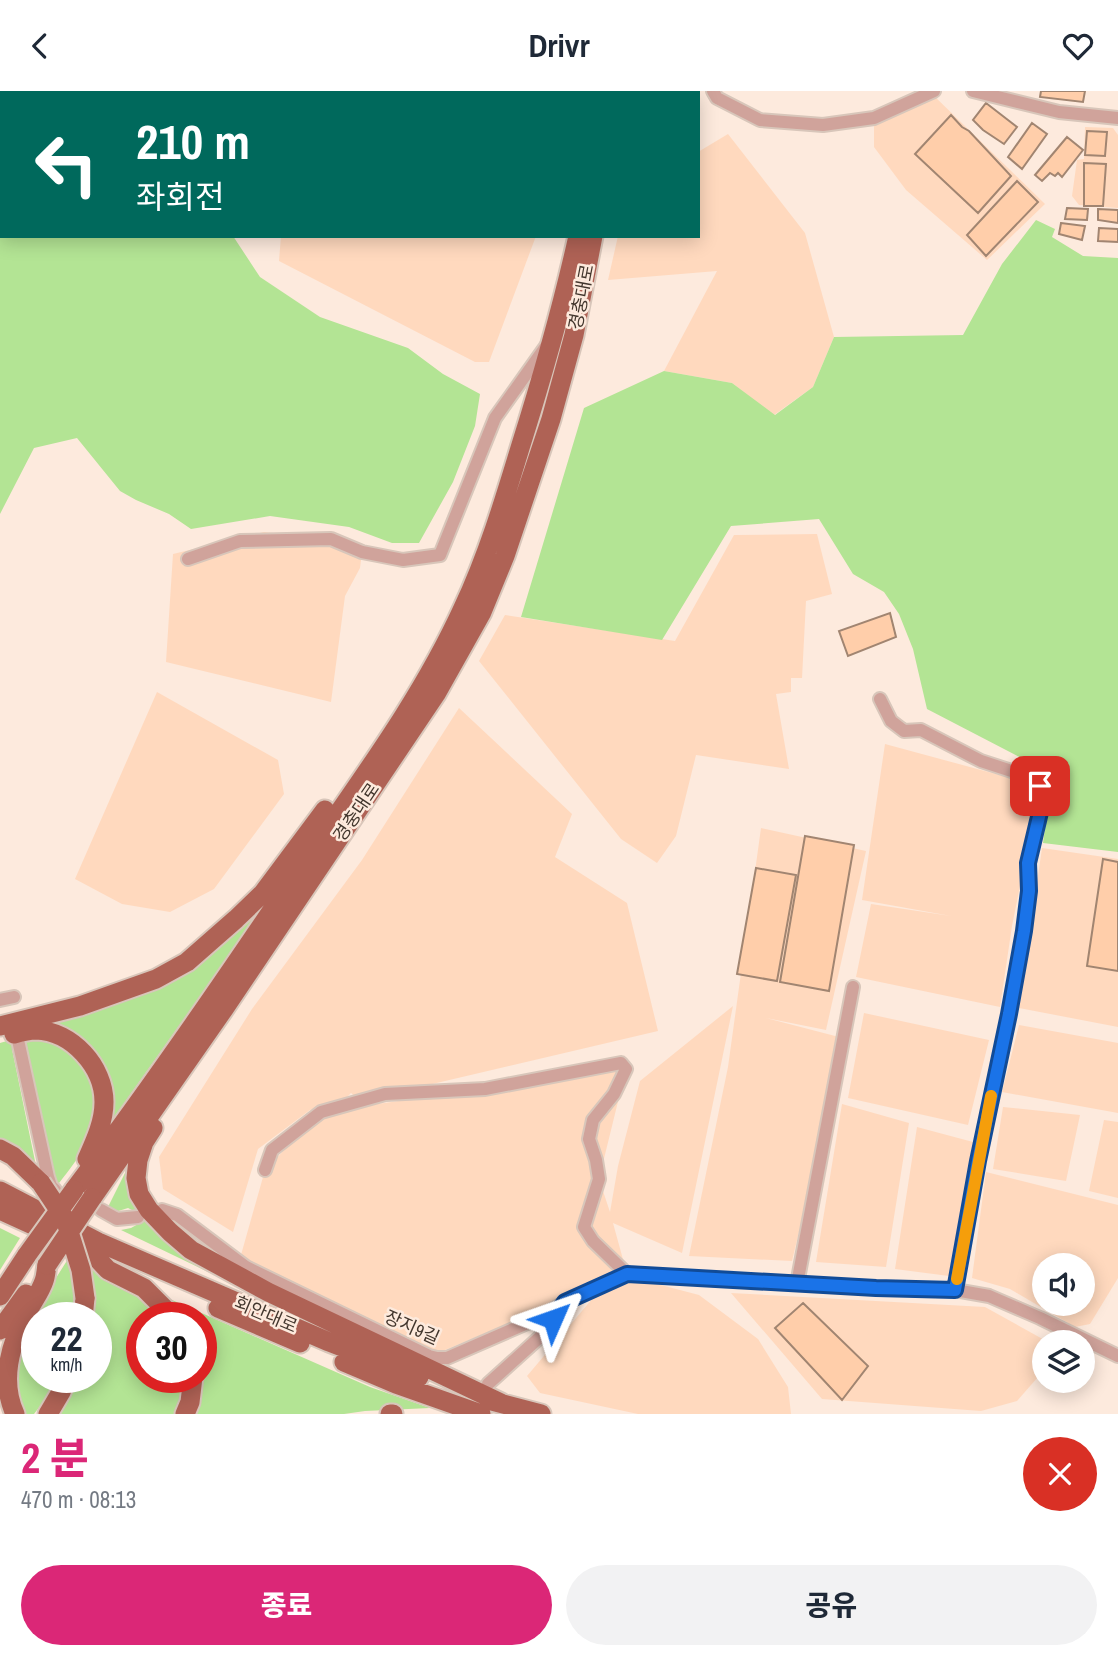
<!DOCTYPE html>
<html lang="ko">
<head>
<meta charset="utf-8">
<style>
	:root { --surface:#fff; --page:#f2f2f3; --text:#1f2937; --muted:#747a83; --accent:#db2777 }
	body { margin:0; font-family:"Archivo Narrow","Noto Sans KR",sans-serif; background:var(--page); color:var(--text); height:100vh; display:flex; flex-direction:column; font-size:26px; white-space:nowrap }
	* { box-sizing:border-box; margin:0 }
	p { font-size:23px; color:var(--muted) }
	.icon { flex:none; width:38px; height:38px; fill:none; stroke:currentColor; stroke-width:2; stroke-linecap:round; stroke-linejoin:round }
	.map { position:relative; height:1323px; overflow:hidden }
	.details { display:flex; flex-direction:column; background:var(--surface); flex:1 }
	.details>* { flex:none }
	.hud { position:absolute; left:0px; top:0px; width:700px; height:147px; box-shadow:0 4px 18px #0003; background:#00695c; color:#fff; overflow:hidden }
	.controls { position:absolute; left:1032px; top:1162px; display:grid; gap:14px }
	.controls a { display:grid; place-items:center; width:63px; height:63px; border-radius:50%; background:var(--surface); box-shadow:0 4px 18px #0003; font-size:35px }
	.speed { position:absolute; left:21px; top:1211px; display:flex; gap:14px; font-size:35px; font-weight:700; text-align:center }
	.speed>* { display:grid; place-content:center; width:91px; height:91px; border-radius:50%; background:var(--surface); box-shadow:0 4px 18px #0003; line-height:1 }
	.speed small { font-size:18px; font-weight:400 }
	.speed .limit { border:10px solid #d22; background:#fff; color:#111 }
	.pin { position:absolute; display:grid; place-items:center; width:60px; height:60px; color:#fff; margin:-30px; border-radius:14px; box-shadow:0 4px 10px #0006 }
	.me { position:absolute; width:77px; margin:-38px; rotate:47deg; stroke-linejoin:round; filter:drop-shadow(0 0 5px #0008) }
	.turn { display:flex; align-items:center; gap:24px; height:147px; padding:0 21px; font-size:32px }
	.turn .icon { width:91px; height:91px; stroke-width:2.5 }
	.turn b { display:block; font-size:49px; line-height:60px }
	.round { display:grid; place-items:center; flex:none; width:74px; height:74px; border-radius:37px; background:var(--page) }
	.head { display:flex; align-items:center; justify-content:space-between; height:119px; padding:0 21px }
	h1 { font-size:42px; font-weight:800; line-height:52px; color:var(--accent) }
	.primary-button { display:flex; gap:14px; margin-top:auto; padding:14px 21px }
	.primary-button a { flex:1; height:80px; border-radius:42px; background:var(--accent); color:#fff; font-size:28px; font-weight:800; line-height:80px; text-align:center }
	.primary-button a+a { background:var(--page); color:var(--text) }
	header { display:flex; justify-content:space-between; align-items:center; height:91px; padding:0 21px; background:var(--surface); font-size:32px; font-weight:800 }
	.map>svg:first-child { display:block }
	.built { fill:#ffd9be; fill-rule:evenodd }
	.green { fill:#b3e494 }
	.building { fill:#ffceaa; stroke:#a18571; stroke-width:2 }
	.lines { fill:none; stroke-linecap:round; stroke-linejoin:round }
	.minor-casing { stroke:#d8c6ba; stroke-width:16 }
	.primary-casing { stroke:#d8c6ba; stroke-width:23 }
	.minor { stroke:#d0a39b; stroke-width:12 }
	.primary { stroke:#af6255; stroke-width:19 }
	.primary-bridge-casing { stroke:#d8c6ba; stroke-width:23; stroke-linecap:butt }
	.primary-bridge { stroke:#af6255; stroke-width:19 }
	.route-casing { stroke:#114b97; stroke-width:18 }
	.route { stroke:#1a73e8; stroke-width:12 }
	.slow { stroke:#f59e0b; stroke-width:12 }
	.labels { text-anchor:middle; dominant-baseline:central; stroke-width:5; stroke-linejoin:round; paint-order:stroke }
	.street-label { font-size:18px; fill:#42362d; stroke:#fdeadd }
</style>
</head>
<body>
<header><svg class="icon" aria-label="back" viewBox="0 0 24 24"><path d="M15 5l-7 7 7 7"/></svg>Drivr<svg class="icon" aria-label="heart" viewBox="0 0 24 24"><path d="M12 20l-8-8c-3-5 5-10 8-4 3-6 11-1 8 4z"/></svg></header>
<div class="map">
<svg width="1118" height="1323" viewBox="0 0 1118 1323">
	<rect width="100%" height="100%" fill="#fdeadd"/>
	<!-- built -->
	<path class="built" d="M930,1L1045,113L987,169L906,99L874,56V27Z
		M1085,36L1113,37L1118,44V117L1079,114L1072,105L1077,69L1084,68Z
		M728,43L805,142L834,246L813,296L774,324L732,292L664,280L717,180L608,189L618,145H698V61Z
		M281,145H536L489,271H475L279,170Z
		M264,441L363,453L360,477L345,505L331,611L166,571L173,463Z
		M817,443L832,503L806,510L802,587H791V601L776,603L789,678L696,664L676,745L657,772L621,748L479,570L505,524L675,550L734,444Z
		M157,601L278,669L284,703L214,798L170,821L122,813L75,788Z
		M459,617L572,723L555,766L627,812L658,940L360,1010L351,1002L346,1007L310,1019L258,1058L233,1141L163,1098L159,1066L252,918L362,769Z
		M885,653L1040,695L1012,835L1000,916L856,886L871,813L951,825L862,809Z
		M761,737L866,760L826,939L766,927L839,946L814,1078L792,1170L689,1165L728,976Z
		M1042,757L1118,768V936L1019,917Z
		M733,915L682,1162L613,1132L627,1183L433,1264L239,1171L265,1079L321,1021L626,978L599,1088L610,1121L618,1075L640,990Z
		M864,922L989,949L968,1034L848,1007Z
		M1019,934L1118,952V1022L1002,1001Z
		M842,1013L909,1032L886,1176L816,1171Z
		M1003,1016L1080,1024L1066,1090L993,1078Z
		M1104,1029L1118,1031V1107L1089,1100Z
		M917,1036L973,1051L949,1185L895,1178Z
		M986,1081L1118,1114V1187L1090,1233L1075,1236L1010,1198L972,1187ZM1045,1174H1083V1213H1045Z
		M638,1188L699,1204L758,1248L788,1296L791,1323H638L540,1302L527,1285L598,1201Z
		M731,1202L985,1216L1048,1251H1045V1278L1017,1310L981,1320L822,1308Z"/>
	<!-- green -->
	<path class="green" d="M0,0H422L420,2H2V145H233L260,186L320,226L408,257L443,283L480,303L475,335L453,391L419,452H392L349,436L270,425L191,438L169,423L136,409L120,400L77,347L34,357L0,423Z
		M1036,129L1055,138L1052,146L1083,165L1118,167V761L1043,752L1052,683L927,618L913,558L899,523L884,501L853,483L819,428L731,435L662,549L521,526L584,317L664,280L732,292L775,324L813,296L834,246L963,244L1002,173Z
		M298,767L108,1035V992L37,933L155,897Z
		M24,945L42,946L82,966C86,978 96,996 96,1008C99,1043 76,1070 56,1096L52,1090L26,950L13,952L12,958L36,1075L0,1050V952Z
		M139,1054L131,1102L256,1204L121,1139L131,1137L140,1132L138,1122L128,1117L112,1122L107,1118Z
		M0,1137L20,1147L0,1179Z
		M68,1168C72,1187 76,1208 72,1227H37V1286H56L47,1306L34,1323H24L17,1309V1254L30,1228Z
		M90,1178L160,1218L166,1227H142V1286H186L184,1305L176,1323H59L66,1314L78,1286H96V1227H91Z
		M163,1205L370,1296L430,1317L365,1320L344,1323H192L201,1286V1227H182Z"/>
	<!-- building -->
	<path class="building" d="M1041,0H1085L1083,11L1040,6Z
		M986,12L1017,36L1004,53L983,39L973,29Z
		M951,24L962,36L969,40L1011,85L978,122L915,63Z
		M1032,32L1047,43L1022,78L1008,66Z
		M1087,40L1107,41L1105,65L1085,64Z
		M1067,46L1083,59L1062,86L1058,82L1055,85L1050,82L1042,90L1035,84Z
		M1084,72L1106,73L1103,115H1084Z
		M1017,90L1038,111L986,165L967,144Z
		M1067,117L1088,118L1087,129L1065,128Z
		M1098,118L1118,119V132L1098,129Z
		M1061,132L1085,135L1082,149L1059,143Z
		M1099,137L1118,138V151L1098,150Z
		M890,522L896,546L848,565L839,540Z
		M805,745L854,754L829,900L780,891Z
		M1103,768L1118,771V880L1087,875Z
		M756,777L796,784L777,890L737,883Z
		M803,1212L868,1275L842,1309L775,1237Z"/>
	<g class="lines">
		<!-- minor casing -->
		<g class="minor-casing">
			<path id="minor" d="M583,0V2
				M713,0L717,7L760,29L823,34L874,27L934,0
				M973,0L1059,21L1118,27
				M460,2L466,0
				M545,2L547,0
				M188,468L240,450L331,448L362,461L403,469L440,464L495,327L547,254
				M880,608L891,630L904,640L921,639L981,670L1036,688L1040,695L1042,713L1028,772L1029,800L1024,840L1009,923L978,1070L955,1199L989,1205L1040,1227L1118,1265
				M0,909L14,906
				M18,949L48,1086L51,1095L55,1099
				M265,1079L272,1059L321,1021L385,1003L485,998L621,972L626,978L614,1003L593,1029L589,1048L596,1069L599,1088L584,1136L593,1150L627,1183
				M101,1119L117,1128L138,1126
				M162,1119L177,1124L246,1176L429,1265L437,1267H447L541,1226L565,1211L627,1183L876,1197L955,1199
				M797,1193L853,896
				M488,1293L540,1246L562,1215"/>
		</g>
		<!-- primary casing -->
		<g class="primary-casing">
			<path id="primary" d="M603,2L604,0
				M620,2V0
				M0,935L80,915L156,888L187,871L236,828L263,802L325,719
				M14,943C21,941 29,939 36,939C72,940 104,976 104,1011C104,1031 95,1050 87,1068
				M153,1037L144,1051L138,1069L136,1087L139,1103L149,1119L170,1141L191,1159L268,1201L501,1312
				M0,1058L13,1065L41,1092
				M74,1099C156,990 233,877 310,763C365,683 423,605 463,517C487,466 504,410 520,357C542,287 562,217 578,145
				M0,1100L98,1151L329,1251L419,1286
				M92,1107L224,918L436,603L482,521L505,465L551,328L574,244L593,145
				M0,1119L79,1155
				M92,1162L108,1179L144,1197L174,1227
				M0,1205L27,1164
				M218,1217L300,1252
				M83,1227L85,1207
				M0,1239L26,1203
				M344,1271L396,1293L481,1323
				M488,1309L541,1323
				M15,1323C0,1290 10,1254 26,1224C31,1213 40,1202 44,1190C46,1185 46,1179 47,1174
				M48,1323L61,1301L67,1286
				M185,1323L190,1311L193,1286
				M390,1323H393"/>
		</g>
		<!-- minor -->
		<use href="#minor" class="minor"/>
		<!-- primary -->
		<use href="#primary" class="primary"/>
		<!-- primary-bridge casing -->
		<g class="primary-bridge-casing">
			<path id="primary-bridge" d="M41,1092L65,1128L81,1179L85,1207
				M27,1164L74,1099
				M47,1174L92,1107"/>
		</g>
		<!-- primary-bridge -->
		<use href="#primary-bridge" class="primary-bridge"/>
	</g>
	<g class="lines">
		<!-- route casing -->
		<g class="route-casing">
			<path id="route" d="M553,1228L565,1211L627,1183L876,1197L955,1199L978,1070L1009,923L1024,840L1029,800L1028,772L1042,713L1040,695"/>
		</g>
		<!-- route -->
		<use href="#route" class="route"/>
		<!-- slow -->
		<path class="slow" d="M957,1188L991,1005"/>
	</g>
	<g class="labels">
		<!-- street labels -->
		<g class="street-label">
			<text transform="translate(581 206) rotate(-79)">경충대로</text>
			<text transform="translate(356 721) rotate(-56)">경충대로</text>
			<text transform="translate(266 1223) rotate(23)">회안대로</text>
			<text transform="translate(412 1236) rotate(24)">장지9길</text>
		</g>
	</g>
</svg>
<div class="controls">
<a><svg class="icon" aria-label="sound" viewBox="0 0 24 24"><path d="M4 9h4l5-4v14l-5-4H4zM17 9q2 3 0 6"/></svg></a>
<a><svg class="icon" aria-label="layers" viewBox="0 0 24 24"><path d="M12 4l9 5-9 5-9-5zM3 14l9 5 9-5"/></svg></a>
</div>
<div class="speed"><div>22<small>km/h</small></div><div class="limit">30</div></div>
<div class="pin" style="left:1040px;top:695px;background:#d93025"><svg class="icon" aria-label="arrive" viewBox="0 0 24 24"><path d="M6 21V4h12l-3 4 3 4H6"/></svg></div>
<svg class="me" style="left:553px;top:1228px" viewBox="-20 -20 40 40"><path d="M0-17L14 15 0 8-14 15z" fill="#1a73e8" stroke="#fff" stroke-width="4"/></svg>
<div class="hud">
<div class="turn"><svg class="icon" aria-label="left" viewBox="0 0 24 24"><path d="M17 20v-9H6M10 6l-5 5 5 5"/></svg><div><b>210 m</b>좌회전</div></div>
</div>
</div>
<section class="details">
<div class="head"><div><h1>2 분</h1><p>470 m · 08:13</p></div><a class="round" style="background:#d93025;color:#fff"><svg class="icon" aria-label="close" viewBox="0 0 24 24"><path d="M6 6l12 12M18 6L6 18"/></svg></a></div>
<div class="primary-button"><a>종료</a><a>공유</a></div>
</section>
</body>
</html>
